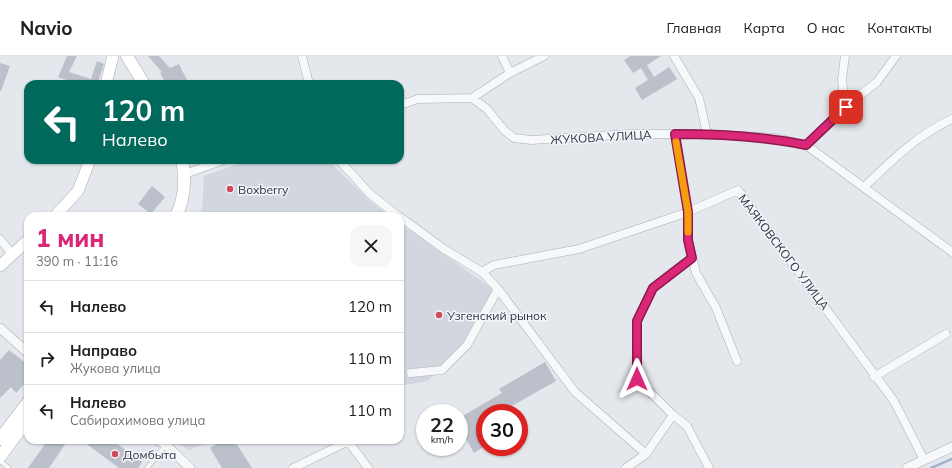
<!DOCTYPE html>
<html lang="ru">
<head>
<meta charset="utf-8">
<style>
	:root { --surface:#fff; --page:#f6f6f6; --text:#202124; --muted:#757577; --line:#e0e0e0; --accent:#db2777 }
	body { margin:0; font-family:Mulish,sans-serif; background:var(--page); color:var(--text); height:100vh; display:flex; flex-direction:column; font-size:15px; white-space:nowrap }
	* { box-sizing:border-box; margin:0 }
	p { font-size:13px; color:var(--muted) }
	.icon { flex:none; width:22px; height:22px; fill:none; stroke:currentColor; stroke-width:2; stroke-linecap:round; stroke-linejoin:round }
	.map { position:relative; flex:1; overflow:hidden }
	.details { position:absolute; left:24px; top:156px; width:380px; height:232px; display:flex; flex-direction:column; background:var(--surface); border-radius:12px; box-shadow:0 1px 3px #0004 }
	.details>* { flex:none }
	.top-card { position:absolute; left:24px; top:24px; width:380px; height:84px; border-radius:12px; box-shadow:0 1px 3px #0004; background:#00695c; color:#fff; overflow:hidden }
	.speed { position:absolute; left:416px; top:348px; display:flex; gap:8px; font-size:20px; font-weight:700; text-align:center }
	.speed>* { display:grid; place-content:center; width:52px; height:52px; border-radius:50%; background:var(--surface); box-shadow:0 1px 3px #0004; line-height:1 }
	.speed small { font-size:10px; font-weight:400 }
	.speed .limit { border:6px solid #d22; background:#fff; color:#111 }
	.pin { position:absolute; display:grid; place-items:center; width:34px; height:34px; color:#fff; margin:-17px; border-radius:8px; box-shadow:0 2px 6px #0006 }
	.me { position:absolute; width:44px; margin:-22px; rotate:0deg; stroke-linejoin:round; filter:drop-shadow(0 0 3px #0008) }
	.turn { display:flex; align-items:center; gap:14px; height:84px; padding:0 12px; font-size:18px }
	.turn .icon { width:52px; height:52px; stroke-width:2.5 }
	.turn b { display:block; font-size:28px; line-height:34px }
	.round { display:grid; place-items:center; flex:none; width:42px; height:42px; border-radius:12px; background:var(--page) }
	.head { display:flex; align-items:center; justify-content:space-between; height:68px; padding:0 12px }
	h1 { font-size:24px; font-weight:800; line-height:30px; color:var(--accent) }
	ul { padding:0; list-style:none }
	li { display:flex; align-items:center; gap:12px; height:52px; padding:0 12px; border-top:1px solid var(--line) }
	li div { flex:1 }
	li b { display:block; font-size:15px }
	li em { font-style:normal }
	header { display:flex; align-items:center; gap:24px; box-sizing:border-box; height:56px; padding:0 20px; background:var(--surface); border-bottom:1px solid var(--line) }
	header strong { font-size:19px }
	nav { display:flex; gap:22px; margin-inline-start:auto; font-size:14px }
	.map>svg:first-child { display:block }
	.built { fill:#d2d6de }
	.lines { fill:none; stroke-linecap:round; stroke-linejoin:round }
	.stream { stroke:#9fb4cc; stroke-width:2.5 }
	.building { fill:#bbc0ca }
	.service-casing { stroke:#a9aeb7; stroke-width:5 }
	.minor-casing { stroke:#a9aeb7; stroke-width:9 }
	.tertiary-casing { stroke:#a9aeb7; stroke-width:10 }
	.secondary-casing { stroke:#a9aeb7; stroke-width:12 }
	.primary-casing { stroke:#a3abb8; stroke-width:13 }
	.service { stroke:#f7f8fa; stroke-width:4 }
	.minor { stroke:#f7f8fa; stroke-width:8 }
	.tertiary { stroke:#f7f8fa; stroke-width:9 }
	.secondary { stroke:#fff; stroke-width:11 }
	.primary { stroke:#fff; stroke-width:12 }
	.route-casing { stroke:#8e194d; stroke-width:10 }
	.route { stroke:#db2777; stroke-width:7 }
	.slow { stroke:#f59e0b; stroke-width:7 }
	.poi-dot { fill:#d1495b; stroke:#f4f6f9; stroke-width:1.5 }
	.labels { text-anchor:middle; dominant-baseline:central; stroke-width:3; stroke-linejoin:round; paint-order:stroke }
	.street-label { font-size:12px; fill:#2b3445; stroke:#f4f6f9 }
	.poi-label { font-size:12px; fill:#2b3445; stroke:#f4f6f9; text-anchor:start }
</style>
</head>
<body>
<header>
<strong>Navio</strong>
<nav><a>Главная</a><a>Карта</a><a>О нас</a><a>Контакты</a></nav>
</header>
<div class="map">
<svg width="952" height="412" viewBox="0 0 952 412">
	<rect width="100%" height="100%" fill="#e4e7ec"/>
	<!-- built -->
	<path class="built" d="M248,104H331L335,111L371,146L390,160H197L202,154L204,120Z
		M400,168L493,233L464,285L428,325L400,330Z
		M173,384H215L189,394Z"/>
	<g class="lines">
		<!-- stream -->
		<path class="stream" d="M931,412L952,403"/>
	</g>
	<!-- building -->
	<path class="building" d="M67,0H77L69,16L91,23L97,5L104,8L98,26L99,28H79L58,21Z
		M148,0H159L170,12L179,8L189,28H166L160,17L162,16Z
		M630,0H661L647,9L654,21L669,11L677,23L642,44L635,32L648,24L641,12L633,17L624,4Z
		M0,7L10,10L1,35H0Z
		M152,130L165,141L151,158L138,148Z
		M9,294L28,309V324L16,337L11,331L0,342V304Z
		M545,306L556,325L510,351L513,357H485V370L481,372L485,380V390L474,397L459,371V362L502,337L499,333Z
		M48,384H68L49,412H28Z
		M91,384H112L142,406L138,412H119L88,389Z
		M223,384H234L252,412H222L210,392Z"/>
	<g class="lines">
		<!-- service casing -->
		<g class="service-casing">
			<path id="service" d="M0,405L9,412
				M147,412L166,389"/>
		</g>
		<!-- minor casing -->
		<g class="minor-casing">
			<path id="minor" d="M302,0L309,28
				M502,0L510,17
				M674,0L699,42L707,78
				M845,0L842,23L845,51
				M472,42L510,17L544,0
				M400,49L418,43L472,42L487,53L504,74L514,82L531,84L631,78H707L775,82L806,89L952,196
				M675,78L688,156V184L696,217L716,252L737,305
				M806,89L845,51L877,26L896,0
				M339,104L370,138L398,160
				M185,118L224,104
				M864,131C891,105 917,79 952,63
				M400,161L444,193L482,216L498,233L575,336L646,398
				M0,183L12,198
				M692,202L653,232L637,265V323L673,359L687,370L709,412
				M482,216L494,209L579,193L688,156L738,134L894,345L924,404
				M411,317L442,314L467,289L498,233
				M874,321L946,278
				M348,385L368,412
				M293,412L351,384
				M626,412L646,398L673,359"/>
		</g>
		<!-- tertiary casing -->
		<g class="tertiary-casing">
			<path id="tertiary" d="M0,272L28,297
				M158,384L166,389L190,412
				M907,412L952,391"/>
		</g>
		<!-- secondary casing -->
		<g class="secondary-casing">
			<path id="secondary" d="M106,28L113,0
				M55,160L78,135L90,104
				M0,210L28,184"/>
		</g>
		<!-- primary casing -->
		<g class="primary-casing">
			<path id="primary" d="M127,0L144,28
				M176,160C185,142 186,124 182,104
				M0,383L28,346
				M0,401L28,363"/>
		</g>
		<!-- service -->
		<use href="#service" class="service"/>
		<!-- minor -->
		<use href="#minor" class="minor"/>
		<!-- tertiary -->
		<use href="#tertiary" class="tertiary"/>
		<!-- secondary -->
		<use href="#secondary" class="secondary"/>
		<!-- primary -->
		<use href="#primary" class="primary"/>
	</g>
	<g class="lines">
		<!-- route casing -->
		<g class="route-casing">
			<path id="route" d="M637,323V265L653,232L692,202L688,184V156L675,78C719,78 763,80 806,89L846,51"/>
		</g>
		<!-- route -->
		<use href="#route" class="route"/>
		<!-- slow -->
		<path class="slow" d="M676,86L688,156V176"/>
	</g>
	<!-- markers -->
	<g class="poi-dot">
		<circle cx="230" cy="133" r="4"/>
		<circle cx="439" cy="259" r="4"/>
		<circle cx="115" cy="398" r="4"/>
	</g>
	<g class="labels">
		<!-- street labels -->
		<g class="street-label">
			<text transform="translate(601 81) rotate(-3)">ЖУКОВА УЛИЦА</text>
			<text transform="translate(784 196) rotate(53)">МАЯКОВСКОГО УЛИЦА</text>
		</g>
		<!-- poi labels -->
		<g class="poi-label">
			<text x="238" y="133">Boxberry</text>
			<text x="447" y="259">Узгенский рынок</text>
			<text x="123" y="398">Домбыта</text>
		</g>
	</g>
</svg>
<div class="speed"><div>22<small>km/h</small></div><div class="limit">30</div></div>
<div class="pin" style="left:846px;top:51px;background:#d93025"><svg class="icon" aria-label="arrive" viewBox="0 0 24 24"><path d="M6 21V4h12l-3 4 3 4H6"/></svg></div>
<svg class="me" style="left:637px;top:323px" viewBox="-20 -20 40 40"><path d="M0-17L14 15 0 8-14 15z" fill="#db2777" stroke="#fff" stroke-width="4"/></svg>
<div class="top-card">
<div class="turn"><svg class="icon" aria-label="left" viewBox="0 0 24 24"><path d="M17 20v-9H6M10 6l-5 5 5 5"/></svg><div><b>120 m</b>Налево</div></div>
</div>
<section class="details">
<div class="head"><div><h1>1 мин</h1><p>390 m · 11:16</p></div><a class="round"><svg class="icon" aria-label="close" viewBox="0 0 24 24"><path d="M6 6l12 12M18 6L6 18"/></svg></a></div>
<ul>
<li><svg class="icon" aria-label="left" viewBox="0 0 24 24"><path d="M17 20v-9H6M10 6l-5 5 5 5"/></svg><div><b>Налево</b></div><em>120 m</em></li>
<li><svg class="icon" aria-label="right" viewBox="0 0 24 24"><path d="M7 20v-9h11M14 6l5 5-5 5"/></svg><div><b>Направо</b><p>Жукова улица</p></div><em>110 m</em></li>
<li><svg class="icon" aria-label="left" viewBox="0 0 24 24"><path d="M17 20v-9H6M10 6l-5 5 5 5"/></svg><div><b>Налево</b><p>Сабирахимова улица</p></div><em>110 m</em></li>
</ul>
</section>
</div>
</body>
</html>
